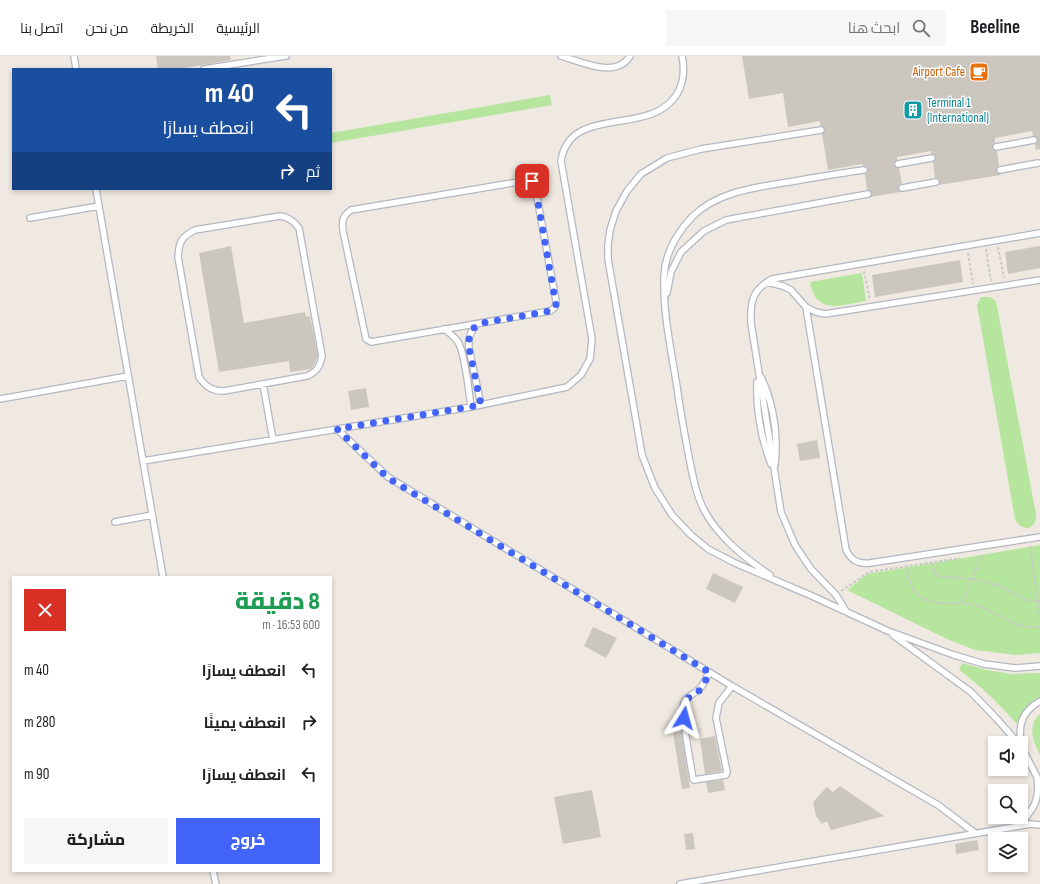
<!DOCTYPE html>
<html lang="ar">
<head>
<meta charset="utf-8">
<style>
	:root { --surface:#fff; --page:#f6f6f6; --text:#202124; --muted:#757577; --line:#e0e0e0; --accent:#4264fb }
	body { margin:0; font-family:"Sofia Sans Condensed",Cairo,sans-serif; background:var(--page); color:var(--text); direction:rtl; height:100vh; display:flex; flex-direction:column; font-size:15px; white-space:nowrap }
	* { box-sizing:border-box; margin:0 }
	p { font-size:13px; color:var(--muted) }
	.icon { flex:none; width:22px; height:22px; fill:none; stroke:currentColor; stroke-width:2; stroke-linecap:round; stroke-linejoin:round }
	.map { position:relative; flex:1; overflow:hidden; direction:ltr }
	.side { position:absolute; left:12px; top:520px; width:320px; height:296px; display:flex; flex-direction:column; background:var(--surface); border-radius:0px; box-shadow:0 2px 6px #0003; direction:rtl }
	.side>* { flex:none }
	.guide { position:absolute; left:12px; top:12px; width:320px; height:122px; border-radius:0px; box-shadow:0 2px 6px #0003; direction:rtl; background:#1a4fa0; color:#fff; overflow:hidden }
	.controls { position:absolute; left:988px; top:680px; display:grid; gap:8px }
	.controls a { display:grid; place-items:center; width:40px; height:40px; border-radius:0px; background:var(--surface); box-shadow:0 2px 6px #0003; font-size:20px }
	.pin { position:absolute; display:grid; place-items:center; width:34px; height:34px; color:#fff; margin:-17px; border-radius:8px; box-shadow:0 2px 6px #0006 }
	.me { position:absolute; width:44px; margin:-22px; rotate:8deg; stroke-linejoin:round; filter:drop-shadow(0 0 3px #0008) }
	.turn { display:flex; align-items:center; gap:14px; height:84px; padding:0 12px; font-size:18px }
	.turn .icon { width:52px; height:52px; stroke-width:2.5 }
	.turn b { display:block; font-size:28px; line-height:34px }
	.then { display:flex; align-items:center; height:38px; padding:0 12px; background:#0003; gap:8px; font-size:15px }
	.round { display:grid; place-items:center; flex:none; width:42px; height:42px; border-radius:0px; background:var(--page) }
	.summary { display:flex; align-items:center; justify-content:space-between; height:68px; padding:0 12px }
	h1 { font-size:24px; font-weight:800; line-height:30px; color:#1e9e55 }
	.cta { display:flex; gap:8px; margin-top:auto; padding:8px 12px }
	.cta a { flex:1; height:46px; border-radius:0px; background:var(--accent); color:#fff; font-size:16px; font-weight:800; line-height:46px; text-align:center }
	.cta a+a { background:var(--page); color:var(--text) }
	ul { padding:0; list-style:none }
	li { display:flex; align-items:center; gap:12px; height:52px; padding:0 12px }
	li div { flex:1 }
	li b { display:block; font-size:15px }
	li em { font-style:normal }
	header { display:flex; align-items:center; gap:24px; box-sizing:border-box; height:56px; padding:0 20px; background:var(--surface); border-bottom:1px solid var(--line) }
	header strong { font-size:19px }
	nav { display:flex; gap:22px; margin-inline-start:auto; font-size:14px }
	.search { width:280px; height:36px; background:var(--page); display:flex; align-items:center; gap:10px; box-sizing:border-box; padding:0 14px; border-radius:0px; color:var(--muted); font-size:15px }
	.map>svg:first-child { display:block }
	.green { fill:#b6e59e }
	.building { fill:#cbc7bf }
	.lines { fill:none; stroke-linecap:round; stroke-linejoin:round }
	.service-casing { stroke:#b4b7c1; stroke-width:8 }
	.path { stroke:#c9c9c9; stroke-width:2; stroke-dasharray:3 2; stroke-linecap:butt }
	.service { stroke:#fff; stroke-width:5.5 }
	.route { stroke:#4264fb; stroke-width:7; stroke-dasharray:0 12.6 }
	.labels { text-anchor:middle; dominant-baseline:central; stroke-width:3; stroke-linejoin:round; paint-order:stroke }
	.food-label { font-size:13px; fill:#c56008; stroke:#fff; text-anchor:end }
	.culture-label { font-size:13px; fill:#0d838f; stroke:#fff; text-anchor:start }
</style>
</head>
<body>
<header>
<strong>Beeline</strong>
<div class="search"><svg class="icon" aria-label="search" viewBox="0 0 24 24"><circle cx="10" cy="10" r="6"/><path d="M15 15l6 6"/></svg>ابحث هنا</div>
<nav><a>الرئيسية</a><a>الخريطة</a><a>من نحن</a><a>اتصل بنا</a></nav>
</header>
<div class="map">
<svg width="1040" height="828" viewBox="0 0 1040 828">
	<rect width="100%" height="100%" fill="#efe9e1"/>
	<!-- green -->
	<path class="green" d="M550,39L552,49L331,87V77Z
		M862,217L866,245C842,249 816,260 810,226Z
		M981,241H990L996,245L1036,458C1036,461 1036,463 1035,465C1032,476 1019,473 1015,463L977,249Z
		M1040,489V597L1016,599L975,594L947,583L847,534L867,518Z
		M962,607L987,614L1012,618L1040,617V640L1027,650L1017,668C999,648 981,630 959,614Z
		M1040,658V699C1033,686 1027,669 1040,658Z"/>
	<!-- building -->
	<path class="building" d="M156,0H230L231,4L179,13H158Z
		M742,0H1040V93L1036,94L1035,88L1037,87L1038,84L1037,81L1033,80L1032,75L995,82V87L993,88L992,91L993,94L997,95L999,110L996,112V115L1001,119L939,129L940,125L938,122H935L933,106L936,104V101L934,98H931V95L897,101V104L895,105L894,108L895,111L899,112L902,128L899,129L898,132L900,136L871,141L872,137L870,134H867L865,118L868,116V113L866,110H863V108L828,114L822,78L825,76V73L823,70H820V65L788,71L783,37L749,43Z
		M231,190L244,267L305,256L306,261L310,260L318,300L315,307L311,313L290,316L289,305L219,316L199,197Z
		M1040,190V212L1008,218L1005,196Z
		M960,204L963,226L875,241L872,219Z
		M366,332L369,351L351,354L348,335Z
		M817,384L820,402L800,405L797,388Z
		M713,517L743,531L735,547L706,533Z
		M593,571L617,582L606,602L584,590Z
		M681,675L690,732L682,733L673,677Z
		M715,680L722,715L705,718L700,683Z
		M723,724L725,734L708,737L706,726Z
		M840,730L884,760L831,774L827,765L822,768L816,760L813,746L827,731L833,736Z
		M592,734L601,781L563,788L554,741Z
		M693,777L695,793L686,794L684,778Z
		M977,784L979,794L956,798L955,788Z"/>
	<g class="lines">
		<!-- service casing -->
		<g class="service-casing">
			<path id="service" d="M74,0L76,13
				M561,0C581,6 617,23 630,0
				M204,13L286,0
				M821,74L701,93L667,102L641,118L627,135L616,155L610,174L608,189V203L642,399L655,432L672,459L691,479L708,493L735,507L812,540L888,575L954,599L984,608L1015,612L1040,610
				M996,91L1034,84
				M898,108L932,102
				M1000,114L1038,107
				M530,124L534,128L537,141L556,245C556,250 555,253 550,255L371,286L366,283L343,175C342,166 342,160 351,154Z
				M902,132L936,126
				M96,133L163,521
				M280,160C289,161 294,165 299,172L322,300C320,310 317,316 307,320L224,335C212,335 206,331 199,321L178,201C179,186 181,181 195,174Z
				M30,162L99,150
				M767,226L783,230L791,234L806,251L816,256L825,258L1040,224
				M667,237L671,216L681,196L704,175L726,164L868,138
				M806,251L846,494C852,505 858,508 870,507L1040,481
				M477,268C470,276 468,282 469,292L481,349
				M444,273C449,277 454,280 458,286C465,297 469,336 471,351
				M761,321C774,349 778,379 775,409
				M757,326C756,354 761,382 771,408
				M263,328L273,384
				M0,343L128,320
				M337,373L388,421L732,630L938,749L975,777
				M143,405L471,351L567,331L581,319L590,303L592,283L561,105C570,47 650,82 677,38C684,26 685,14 682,0
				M115,466L152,459
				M770,519C745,502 719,482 704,454C695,436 692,416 688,396C684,374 680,353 677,331C671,294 663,257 664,220C665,197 677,177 692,161C719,134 760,131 795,125C818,121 841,117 864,114
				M846,555L836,539L811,513L795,489L781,456L751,267C750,246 752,234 772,223L1040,177
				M893,579L971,636L996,662L1018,687
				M709,616C706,623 704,629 698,634C694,638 687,640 684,646C680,655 691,709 693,723L694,724L726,719L727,716L716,662L719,647L732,630
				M1021,687C1018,667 1023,655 1040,645
				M1021,690L1038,723
				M1019,770C1034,752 1040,745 1037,721
				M213,815L216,828
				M680,828L1019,770L1031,768L1040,769"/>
		</g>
		<!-- path -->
		<path class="path" d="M998,191L1004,222
			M986,193L991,225
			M968,197L973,228
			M864,215L870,244
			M1030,490L1040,561
			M932,507L934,517L940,521L962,522L982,525L1002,531L1026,544L1032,545L1040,544
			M907,511C908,523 911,534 921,541C936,552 956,544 974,549C1000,555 1011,574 1040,571
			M841,535L869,516L960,502
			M962,547L982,499"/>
		<!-- service -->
		<use href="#service" class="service"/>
	</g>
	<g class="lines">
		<!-- route -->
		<path class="route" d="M532,125L534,128L537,141L556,249L554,253L550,255L477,268C470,276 468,282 469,292L481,349L337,373L388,422L709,616C707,620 706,624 704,628C694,646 682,634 684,662"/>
	</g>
	<!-- icons -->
	<defs>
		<g id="cafe-square" transform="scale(1)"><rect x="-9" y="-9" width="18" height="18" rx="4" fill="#e8710a" stroke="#fff"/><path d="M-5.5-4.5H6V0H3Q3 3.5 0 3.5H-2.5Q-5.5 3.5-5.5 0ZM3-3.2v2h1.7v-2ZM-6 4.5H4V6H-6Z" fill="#fff"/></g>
		<g id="building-square" transform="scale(1)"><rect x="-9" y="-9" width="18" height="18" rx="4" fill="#0f9aa8" stroke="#fff"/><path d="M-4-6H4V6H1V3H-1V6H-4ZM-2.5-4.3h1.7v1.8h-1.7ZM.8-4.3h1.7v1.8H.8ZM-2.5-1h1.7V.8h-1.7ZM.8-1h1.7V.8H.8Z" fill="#fff"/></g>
	</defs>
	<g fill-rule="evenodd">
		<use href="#cafe-square" x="979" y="16"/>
		<use href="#building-square" x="913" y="54"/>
	</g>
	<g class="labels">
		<!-- food labels -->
		<g class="food-label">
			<text x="965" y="16">Airport Cafe</text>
		</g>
		<!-- culture labels -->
		<g class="culture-label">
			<text x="927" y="47">Terminal 1<tspan x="927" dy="15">(International)</tspan></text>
		</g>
	</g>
</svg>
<div class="controls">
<a><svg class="icon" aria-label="sound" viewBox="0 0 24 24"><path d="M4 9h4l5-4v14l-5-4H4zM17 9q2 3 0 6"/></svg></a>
<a><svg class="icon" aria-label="search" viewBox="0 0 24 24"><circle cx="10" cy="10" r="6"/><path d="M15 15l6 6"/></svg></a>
<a><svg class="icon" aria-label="layers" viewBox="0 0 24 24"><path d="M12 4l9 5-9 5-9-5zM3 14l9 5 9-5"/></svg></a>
</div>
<div class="pin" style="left:532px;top:125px;background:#d93025"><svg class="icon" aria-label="arrive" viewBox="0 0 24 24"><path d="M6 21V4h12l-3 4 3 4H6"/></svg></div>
<svg class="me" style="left:684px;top:662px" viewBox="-20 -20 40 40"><path d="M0-17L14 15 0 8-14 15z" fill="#4264fb" stroke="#fff" stroke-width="4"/></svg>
<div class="guide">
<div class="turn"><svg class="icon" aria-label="left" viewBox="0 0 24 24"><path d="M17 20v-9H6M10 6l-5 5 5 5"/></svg><div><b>40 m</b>انعطف يسارًا</div></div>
<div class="then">ثم<svg class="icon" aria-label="right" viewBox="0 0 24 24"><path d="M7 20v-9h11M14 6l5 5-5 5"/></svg></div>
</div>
<section class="side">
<div class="summary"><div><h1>8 دقيقة</h1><p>600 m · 16:53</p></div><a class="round" style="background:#d93025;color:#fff"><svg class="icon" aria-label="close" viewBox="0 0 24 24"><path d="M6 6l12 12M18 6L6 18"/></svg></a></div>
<ul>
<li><svg class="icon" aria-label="left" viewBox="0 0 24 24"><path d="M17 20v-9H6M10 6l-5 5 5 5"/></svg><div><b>انعطف يسارًا</b></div><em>40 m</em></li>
<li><svg class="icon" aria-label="right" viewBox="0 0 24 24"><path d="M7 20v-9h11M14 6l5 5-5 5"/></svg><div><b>انعطف يمينًا</b></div><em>280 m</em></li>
<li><svg class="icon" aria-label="left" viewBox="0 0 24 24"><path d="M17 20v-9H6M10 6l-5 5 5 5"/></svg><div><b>انعطف يسارًا</b></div><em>90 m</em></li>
</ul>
<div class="cta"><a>خروج</a><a>مشاركة</a></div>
</section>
</div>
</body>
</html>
